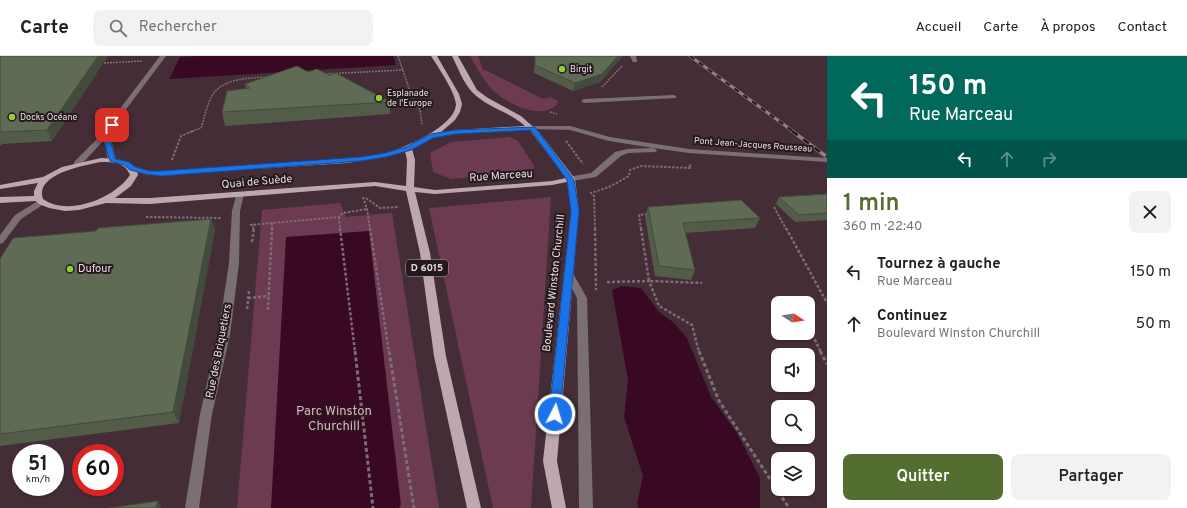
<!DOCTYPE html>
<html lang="fr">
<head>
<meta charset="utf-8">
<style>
	:root { --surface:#fff; --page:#f2f2f2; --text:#202124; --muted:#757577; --line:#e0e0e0; --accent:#536e30 }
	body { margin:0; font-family:Overpass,sans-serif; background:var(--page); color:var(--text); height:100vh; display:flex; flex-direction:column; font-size:15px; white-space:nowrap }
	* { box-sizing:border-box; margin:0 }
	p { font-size:13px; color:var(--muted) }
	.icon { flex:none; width:22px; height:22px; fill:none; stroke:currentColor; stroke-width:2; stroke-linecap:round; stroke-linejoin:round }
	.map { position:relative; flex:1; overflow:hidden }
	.side { display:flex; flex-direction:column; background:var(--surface); width:360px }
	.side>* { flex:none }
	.top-card { background:#00695c; color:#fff; overflow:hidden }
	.needle { width:26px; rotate:102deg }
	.tools { position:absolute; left:771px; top:240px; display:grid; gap:8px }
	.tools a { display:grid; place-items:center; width:44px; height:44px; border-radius:8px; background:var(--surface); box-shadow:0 1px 3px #0004; font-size:20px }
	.speed { position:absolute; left:12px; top:388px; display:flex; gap:8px; font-size:20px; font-weight:700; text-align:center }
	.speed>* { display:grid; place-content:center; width:52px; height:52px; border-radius:50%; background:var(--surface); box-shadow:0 1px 3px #0004; line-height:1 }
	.speed small { font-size:10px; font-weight:400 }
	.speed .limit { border:6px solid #d22; background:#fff; color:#111 }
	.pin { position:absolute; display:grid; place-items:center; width:34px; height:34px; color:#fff; margin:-17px; border-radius:8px; box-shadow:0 2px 6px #0006 }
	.me { position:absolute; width:44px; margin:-22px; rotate:5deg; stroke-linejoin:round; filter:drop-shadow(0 0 3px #0008) }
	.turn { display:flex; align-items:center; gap:14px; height:84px; padding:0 16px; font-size:18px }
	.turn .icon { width:52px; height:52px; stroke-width:2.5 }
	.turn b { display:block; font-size:28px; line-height:34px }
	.lanes { display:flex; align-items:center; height:38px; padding:0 16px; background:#0003; justify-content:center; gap:20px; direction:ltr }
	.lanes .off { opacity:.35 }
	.round { display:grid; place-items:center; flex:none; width:42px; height:42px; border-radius:8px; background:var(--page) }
	.headline { display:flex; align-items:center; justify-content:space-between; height:68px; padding:0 16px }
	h1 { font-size:24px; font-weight:600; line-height:30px; color:var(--accent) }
	.button { display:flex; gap:8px; margin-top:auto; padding:8px 16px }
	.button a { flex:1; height:46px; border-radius:8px; background:var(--accent); color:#fff; font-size:16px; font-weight:600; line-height:46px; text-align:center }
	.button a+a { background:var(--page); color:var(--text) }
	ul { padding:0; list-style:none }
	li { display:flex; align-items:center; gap:12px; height:52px; padding:0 16px }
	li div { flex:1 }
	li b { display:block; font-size:15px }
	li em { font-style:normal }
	header { display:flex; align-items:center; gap:24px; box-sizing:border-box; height:56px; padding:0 20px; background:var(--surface); border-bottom:1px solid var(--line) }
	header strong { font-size:19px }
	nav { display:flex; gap:22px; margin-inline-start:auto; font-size:14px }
	.search { width:280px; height:36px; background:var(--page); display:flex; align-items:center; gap:10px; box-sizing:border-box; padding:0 14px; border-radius:8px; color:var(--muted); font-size:15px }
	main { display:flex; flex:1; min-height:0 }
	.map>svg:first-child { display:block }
	.green { fill:#6c3b51 }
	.water { fill:#390822 }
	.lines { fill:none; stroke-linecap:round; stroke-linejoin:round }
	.path-far3 { stroke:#806c74; stroke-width:1.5; stroke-dasharray:2 1; stroke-linecap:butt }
	.path-far2 { stroke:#806c74; stroke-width:2; stroke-dasharray:2.5 1.5; stroke-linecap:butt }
	.path-far1 { stroke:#806c74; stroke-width:2.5; stroke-dasharray:3 2; stroke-linecap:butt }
	.path { stroke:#806c74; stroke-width:3; stroke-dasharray:4 2.5; stroke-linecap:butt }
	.minor { fill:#7b6f73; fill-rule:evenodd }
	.major { fill:#bfa7b0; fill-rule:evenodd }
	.rail-far1-casing { stroke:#917e86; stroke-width:3 }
	.rail-casing { stroke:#917e86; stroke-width:3.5 }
	.rail-far1 { stroke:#24191d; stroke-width:2; stroke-dasharray:5.5; stroke-linecap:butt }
	.rail { stroke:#24191d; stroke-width:2.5; stroke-dasharray:7; stroke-linecap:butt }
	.wall { fill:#525c49 }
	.shaded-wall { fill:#424b3c }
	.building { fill:#5f6b55; stroke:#424b3c }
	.route { fill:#1a73e8; stroke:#114b97 }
	.poi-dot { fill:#91cd3f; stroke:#24191d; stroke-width:1.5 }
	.labels { text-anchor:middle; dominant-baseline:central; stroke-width:4; stroke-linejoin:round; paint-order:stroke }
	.far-poi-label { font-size:9px; fill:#eadbe0; stroke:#24191d; text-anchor:start }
	.far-street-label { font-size:9px; fill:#eadbe0; stroke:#24191d }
	.shield { fill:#24191d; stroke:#afa1a6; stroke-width:1 }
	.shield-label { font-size:10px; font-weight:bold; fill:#eadbe0 }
	.street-label { font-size:11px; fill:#eadbe0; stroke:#24191d }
	.poi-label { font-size:11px; fill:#eadbe0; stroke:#24191d; text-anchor:start }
	.near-park-label { font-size:13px; fill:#f8a2c6; stroke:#24191d }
</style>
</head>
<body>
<header>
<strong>Carte</strong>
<div class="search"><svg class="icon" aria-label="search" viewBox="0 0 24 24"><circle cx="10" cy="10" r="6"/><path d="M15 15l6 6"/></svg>Rechercher</div>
<nav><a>Accueil</a><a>Carte</a><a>À propos</a><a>Contact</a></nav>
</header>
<main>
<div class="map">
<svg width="827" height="452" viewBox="0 0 827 452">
	<rect width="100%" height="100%" fill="#442d37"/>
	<!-- green -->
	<path class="green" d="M470,0H478L483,13L543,43L550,41L558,45V47C542,67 503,46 490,31C482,22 476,10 470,0Z
		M509,81L518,85L535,111L531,116L451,123L433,116L430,97L451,86Z
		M551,141L531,452H493L429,152Z
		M340,147L346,161L392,157L439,452H237L262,154Z"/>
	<!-- water -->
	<path class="water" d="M201,0H393L396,9L169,23L180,1Z
		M369,175L401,449L399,452H271L286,181Z
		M622,230L641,232L659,256L673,266L687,282L711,341L737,377L760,422V452H638L637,448L643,420L624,361L628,324L612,234Z"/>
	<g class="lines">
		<!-- path-far3 -->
		<path class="path-far3" d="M398,0L415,50L420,53L422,69
			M104,7L143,5
			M324,18L403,14
			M602,31L622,10
			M550,56L557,58
			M190,76L201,72C205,61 207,46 214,37C225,22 251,22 267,21"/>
		<!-- path-far2 -->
		<path class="path-far2" d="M566,85L583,108
			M172,104L181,80L193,75
			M363,141L367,153L370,173
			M366,142L380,152L399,151
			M774,151L786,173
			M146,161L222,162
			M339,161L340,173
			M250,169L339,161L343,157L367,153
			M253,173L254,168
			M272,173V166
			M595,173L594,140L591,137L609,131L629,120L630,114L641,110L691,112L689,108
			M641,173L639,159L648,158"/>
		<!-- path-far1 -->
		<path class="path-far1" d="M340,172L355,296
			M370,172L389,296
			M595,172L596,234
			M641,172L649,225L702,227
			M786,172L827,247
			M252,186L254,172
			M607,226L649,225L659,250L692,269L699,296
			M248,242L269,240
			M247,253L249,235
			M268,254L272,172
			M808,270L821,296"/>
		<!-- path -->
		<path class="path" d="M355,295L373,452
			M389,295L414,452
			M699,295L719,345L789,452
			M820,295L827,308"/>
		<!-- minor -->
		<path class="minor" d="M160,0H166L121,60L110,78L116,104L115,106H109L108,104L104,84L80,110H74V106L103,77L116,58Z
			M630,0H636L637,6H633Z
			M674,39L676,40V42L584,47L581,45L584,43Z
			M533,70H570L610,81L689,93L827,102V106L689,97L653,92L657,94L656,96L628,97L621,100L596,121L571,125L567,123L568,121L591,117L615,96L627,93L653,92L609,85L570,74L531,73L530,72Z
			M237,136H240L244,138L240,155L239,207L230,279L212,358L199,452H185L200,358L218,279L229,207L232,155Z
			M41,143L44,144L45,146L44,148L21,163L3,187L0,188V179L15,159Z
			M568,213L571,214L587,242L593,452H579L577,242L563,216Z"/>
		<!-- major -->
		<path class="major" d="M431,0H437L459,38L462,48L460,56L455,64L440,77L455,74L525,70C510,56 486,51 472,36C463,26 458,12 452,0H458L477,34L488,42L521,60L539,76L575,123L579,155L557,405L566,452H552L543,405L571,155L567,126L552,129L435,138L415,136L430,197L446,300L481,452H467L434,300L420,197L406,135L375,130L150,148L106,147L79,154L65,155L49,152L39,148L36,145L0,147V141L34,140V135L38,127L0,133V129L43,121L62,111L101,102L117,103L128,106L133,110L149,115H161C207,112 252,109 298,106C327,104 357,104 386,97C404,92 454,71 456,49C456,37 438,11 431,0ZM530,74L566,122L552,125L435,134L414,131L415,104L412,93L433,82L455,78ZM405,95L407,104L406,130L375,126L150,142H115L131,130L138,119L137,116L149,119H161L347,107L386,101ZM101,106C113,106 125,106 130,119C115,142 68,161 43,143C34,118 85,109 101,106Z"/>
		<!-- rail-far1 casing -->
		<g class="rail-far1-casing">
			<path id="rail-far1" d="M690,0L794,76"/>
		</g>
		<!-- rail casing -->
		<g class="rail-casing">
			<path id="rail" d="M792,75L827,101"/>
		</g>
		<!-- rail-far1 -->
		<use href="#rail-far1" class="rail-far1"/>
		<!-- rail -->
		<use href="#rail" class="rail"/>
	</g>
	<!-- wall -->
	<path class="wall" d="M0,0H108L52,85L2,88L0,90Z
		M535,0H623L600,26L573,35L534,17Z
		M308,16L329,19L390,46V58L225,70L222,56L246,32L245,28Z
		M827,138V164L795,166L776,148L779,141Z
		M648,151L760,162L755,172L685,177L695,214L691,224L655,220L645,161Z
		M211,163L215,174L179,367L0,390V203L96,175Z"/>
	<!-- shaded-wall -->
	<path class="shaded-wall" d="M98,0H108L52,85L47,74Z
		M618,0H623L600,26L573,35L575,27Z
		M211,163L215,174L179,367L173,356Z
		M158,445L162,452H156Z"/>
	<!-- building -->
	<path class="building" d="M0,0H98L47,74L0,76Z
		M535,0H618L602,18L575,27L535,9Z
		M297,10L308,16L317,13L329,19L336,17L390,46L222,56L227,35L250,32L245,28Z
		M827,138V157L799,159L779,141Z
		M741,144L760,162L683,167L695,214L659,210L648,151Z
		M211,163L173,356L0,378V203L13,182L96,175L98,172Z
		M158,445L156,452H109Z"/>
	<!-- route -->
	<path class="route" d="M110,67L115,69L109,78L115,103L129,106L135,111L149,115H161L361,101L385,97L406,91L431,78L455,74L535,71L574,124L579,155L560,358L559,361L555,363L551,361L549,358L571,155L567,124L531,74L455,78L433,82L411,94L386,101L361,105L161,120L147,118L130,114L124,109L110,105L102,78Z"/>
	<!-- markers -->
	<g class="poi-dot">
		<circle cx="562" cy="13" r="4"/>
		<circle cx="379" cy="42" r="4"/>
		<circle cx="12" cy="61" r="4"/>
		<circle cx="70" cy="213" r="4"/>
	</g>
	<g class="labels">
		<!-- far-poi labels -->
		<g class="far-poi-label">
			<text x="570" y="13">Birgit</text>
			<text x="387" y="37">Esplanade<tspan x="387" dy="10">de l'Europe</tspan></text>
			<text x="20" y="61">Docks Océane</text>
		</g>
		<!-- far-street labels -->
		<g class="far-street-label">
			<text transform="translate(753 89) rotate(4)">Pont Jean-Jacques Rousseau</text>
		</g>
		<!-- shield labels -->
		<rect class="shield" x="406" y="204" width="42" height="16" rx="3"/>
		<g class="shield-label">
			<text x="427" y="212">D 6015</text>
		</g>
		<!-- street labels -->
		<g class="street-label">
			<text transform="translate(501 120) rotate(-4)">Rue Marceau</text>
			<text transform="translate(257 126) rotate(-5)">Quai de Suède</text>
			<text transform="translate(554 227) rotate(-84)">Boulevard Winston Churchill</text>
			<text transform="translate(219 295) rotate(-79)">Rue des Briquetiers</text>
		</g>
		<!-- poi labels -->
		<g class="poi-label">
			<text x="78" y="213">Dufour</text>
		</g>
		<!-- near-park labels -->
		<g class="near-park-label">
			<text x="334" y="356">Parc Winston<tspan x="334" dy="15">Churchill</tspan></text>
		</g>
	</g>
</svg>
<div class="tools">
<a><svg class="needle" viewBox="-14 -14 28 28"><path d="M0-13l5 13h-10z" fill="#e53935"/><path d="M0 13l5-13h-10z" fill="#757577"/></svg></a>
<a><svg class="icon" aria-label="sound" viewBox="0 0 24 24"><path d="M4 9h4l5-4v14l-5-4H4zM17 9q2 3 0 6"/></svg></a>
<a><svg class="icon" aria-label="search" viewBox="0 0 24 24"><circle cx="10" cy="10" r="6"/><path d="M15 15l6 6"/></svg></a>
<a><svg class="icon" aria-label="layers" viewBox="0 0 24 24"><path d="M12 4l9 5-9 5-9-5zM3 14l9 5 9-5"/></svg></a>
</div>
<div class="speed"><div>51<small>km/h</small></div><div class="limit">60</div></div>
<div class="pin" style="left:112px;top:69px;background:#d93025"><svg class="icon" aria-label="arrive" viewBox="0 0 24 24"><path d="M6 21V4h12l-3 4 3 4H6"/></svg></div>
<svg class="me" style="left:555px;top:358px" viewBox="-20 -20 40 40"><circle r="17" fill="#1a73e8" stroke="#fff" stroke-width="3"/><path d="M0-11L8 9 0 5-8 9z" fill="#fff"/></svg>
</div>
<section class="side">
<div class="top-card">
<div class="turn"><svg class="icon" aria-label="left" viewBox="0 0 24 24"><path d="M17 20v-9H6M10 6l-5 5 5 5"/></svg><div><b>150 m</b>Rue Marceau</div></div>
<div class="lanes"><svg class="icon" aria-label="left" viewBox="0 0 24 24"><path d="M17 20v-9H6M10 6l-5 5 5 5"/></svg><svg class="icon off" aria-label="ahead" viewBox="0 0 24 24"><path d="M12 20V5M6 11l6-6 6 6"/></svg><svg class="icon off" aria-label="right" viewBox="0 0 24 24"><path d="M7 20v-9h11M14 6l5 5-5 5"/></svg></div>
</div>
<div class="headline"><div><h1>1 min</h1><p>360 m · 22:40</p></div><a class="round"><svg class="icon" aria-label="close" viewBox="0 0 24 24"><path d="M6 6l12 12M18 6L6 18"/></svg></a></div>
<ul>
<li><svg class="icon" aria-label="left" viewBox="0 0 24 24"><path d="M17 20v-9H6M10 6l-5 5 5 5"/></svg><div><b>Tournez à gauche</b><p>Rue Marceau</p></div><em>150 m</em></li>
<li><svg class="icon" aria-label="ahead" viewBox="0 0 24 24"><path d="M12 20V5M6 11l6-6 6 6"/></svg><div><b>Continuez</b><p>Boulevard Winston Churchill</p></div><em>50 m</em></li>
</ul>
<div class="button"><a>Quitter</a><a>Partager</a></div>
</section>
</main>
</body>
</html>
